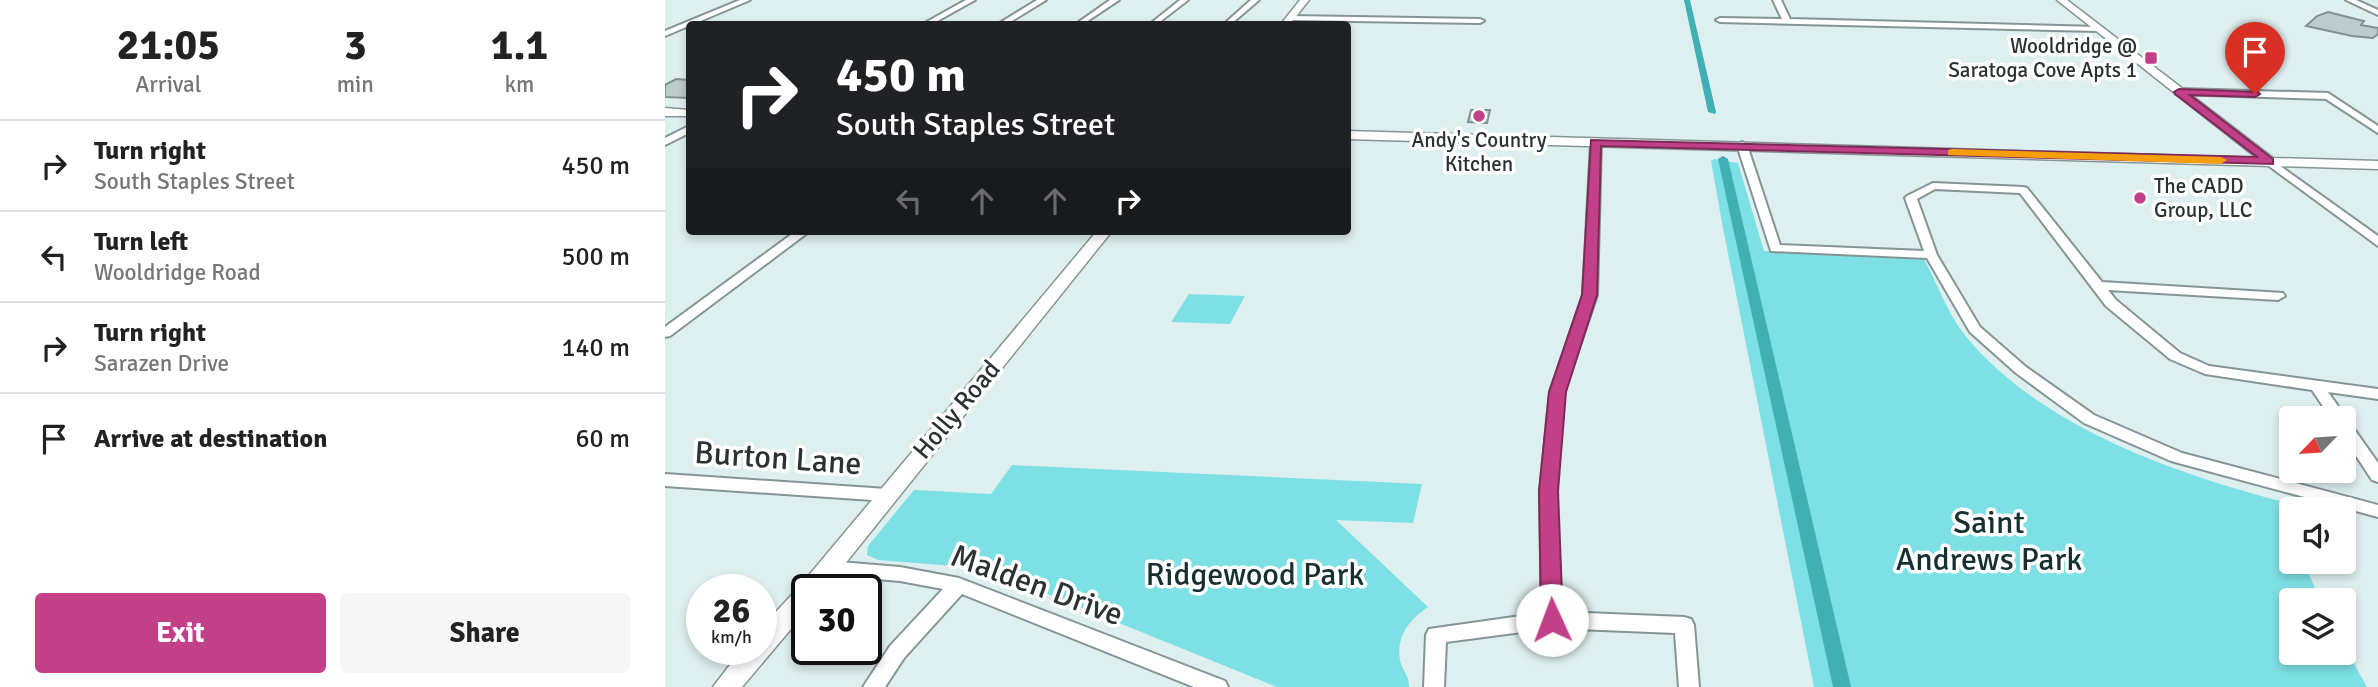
<!DOCTYPE html>
<html lang="en">
<head>
<meta charset="utf-8">
<style>
	:root { --surface:#fff; --page:#f6f6f6; --text:#222; --muted:#767676; --line:#e0e0e0; --accent:#c24088 }
	body { margin:0; font-family:Signika,sans-serif; background:var(--page); color:var(--text); height:100vh; display:flex; flex-direction:column; font-size:26px; white-space:nowrap }
	* { box-sizing:border-box; margin:0 }
	p { font-size:23px; color:var(--muted) }
	.icon { flex:none; width:38px; height:38px; fill:none; stroke:currentColor; stroke-width:2; stroke-linecap:round; stroke-linejoin:round }
	.map { position:relative; flex:1; overflow:hidden }
	.drawer { display:flex; flex-direction:column; background:var(--surface); width:665px }
	.drawer>* { flex:none }
	.banner { position:absolute; left:21px; top:21px; width:665px; height:214px; border-radius:7px; box-shadow:0 4px 10px #0003; background:#202124; color:#fff; overflow:hidden }
	.needle { width:46px; rotate:245deg }
	.fabs { position:absolute; left:1614px; top:406px; display:grid; gap:14px }
	.fabs a { display:grid; place-items:center; width:77px; height:77px; border-radius:7px; background:var(--surface); box-shadow:0 4px 10px #0003; font-size:35px }
	.speed { position:absolute; left:21px; top:574px; display:flex; gap:14px; font-size:35px; font-weight:700; text-align:center }
	.speed>* { display:grid; place-content:center; width:91px; height:91px; border-radius:50%; background:var(--surface); box-shadow:0 4px 10px #0003; line-height:1 }
	.speed small { font-size:18px; font-weight:400 }
	.speed .limit { border:4px solid #111; border-radius:10px; background:#fff; color:#111 }
	.pin { position:absolute; display:grid; place-items:center; width:60px; height:60px; color:#fff; margin:-72px -30px; border-radius:50% 50% 50% 0; rotate:-45deg; box-shadow:0 0 7px #0007 }
	.pin .icon { rotate:45deg }
	.me { position:absolute; width:77px; margin:-38px; rotate:358deg; stroke-linejoin:round; filter:drop-shadow(0 0 5px #0008) }
	.turn { display:flex; align-items:center; gap:24px; height:147px; padding:0 35px; font-size:32px }
	.turn .icon { width:91px; height:91px; stroke-width:2.5 }
	.turn b { display:block; font-size:49px; line-height:60px }
	.lanes { display:flex; align-items:center; height:66px; padding:0 35px; background:#0003; justify-content:center; gap:35px; direction:ltr }
	.lanes .off { opacity:.35 }
	.eta { display:flex; justify-content:space-evenly; align-items:center; height:119px; text-align:center }
	.eta b { font-size:42px; font-weight:700; line-height:49px }
	.action { display:flex; gap:14px; margin-top:auto; padding:14px 35px }
	.action a { flex:1; height:80px; border-radius:7px; background:var(--accent); color:#fff; font-size:28px; font-weight:700; line-height:80px; text-align:center }
	.action a+a { background:var(--page); color:var(--text) }
	ul { padding:0; list-style:none }
	li { display:flex; align-items:center; gap:21px; height:91px; padding:0 35px; border-top:2px solid var(--line) }
	li div { flex:1 }
	li b { display:block; font-size:26px }
	li em { font-style:normal }
	main { display:flex; flex:1; min-height:0 }
	.map>svg:first-child { display:block }
	.green { fill:#7de0e5 }
	.lines { fill:none; stroke-linecap:round; stroke-linejoin:round }
	.canal { fill:#41b0b5; fill-rule:evenodd }
	.building { fill:#bccccd; stroke:#819091; stroke-width:2 }
	.minor-casing { stroke:#859596; stroke-width:4 }
	.major-casing { stroke:#859596; stroke-width:3 }
	.minor { fill:#fff; fill-rule:evenodd }
	.major { fill:#fff; fill-rule:evenodd }
	.route { fill:#c24088; stroke:#7e2a58; stroke-width:2 }
	.slow { fill:#f59e0b }
	.poi-dot { fill:#c24088; stroke:#fff; stroke-width:2.5 }
	.labels { text-anchor:middle; dominant-baseline:central; stroke-width:7; stroke-linejoin:round; paint-order:stroke }
	.far-poi-label { font-size:21px; fill:#2c3232; stroke:#fff; text-anchor:end }
	.street-label { font-size:26px; fill:#2c3232; stroke:#fff }
	.near-street-label { font-size:32px; fill:#2c3232; stroke:#fff }
	.near-park-label { font-size:32px; fill:#162f30; stroke:#fff }
</style>
</head>
<body>
<main>
<section class="drawer">
<div class="eta">
<div><b>21:05</b><p>Arrival</p></div>
<div><b>3</b><p>min</p></div>
<div><b>1.1</b><p>km</p></div>
</div>
<ul>
<li><svg class="icon" aria-label="right" viewBox="0 0 24 24"><path d="M7 20v-9h11M14 6l5 5-5 5"/></svg><div><b>Turn right</b><p>South Staples Street</p></div><em>450 m</em></li>
<li><svg class="icon" aria-label="left" viewBox="0 0 24 24"><path d="M17 20v-9H6M10 6l-5 5 5 5"/></svg><div><b>Turn left</b><p>Wooldridge Road</p></div><em>500 m</em></li>
<li><svg class="icon" aria-label="right" viewBox="0 0 24 24"><path d="M7 20v-9h11M14 6l5 5-5 5"/></svg><div><b>Turn right</b><p>Sarazen Drive</p></div><em>140 m</em></li>
<li><svg class="icon" aria-label="arrive" viewBox="0 0 24 24"><path d="M6 21V4h12l-3 4 3 4H6"/></svg><div><b>Arrive at destination</b></div><em>60 m</em></li>
</ul>
<div class="action"><a>Exit</a><a>Share</a></div>
</section>
<div class="map">
<svg width="1713" height="687" viewBox="0 0 1713 687">
	<rect width="100%" height="100%" fill="#deefef"/>
	<!-- green -->
	<path class="green" d="M1049,159L1073,163L1099,251L1259,259C1272,283 1282,312 1299,334C1373,426 1508,473 1619,502L1626,522V562H1639L1655,600H1626V653H1678V644L1702,687H1149L1057,223L1046,161Z
		M524,294L580,296L565,324L506,322Z
		M347,465L757,484L748,523L671,520L763,607C745,619 731,636 735,660C737,670 745,677 744,687H612L343,578L301,567L213,560L202,555L203,546L249,490L326,494Z"/>
	<g class="lines">
		<!-- canal -->
		<path class="canal" d="M1019,0H1025L1051,112L1050,114L1043,112Z
			M1058,156L1063,159L1186,687H1168L1053,159Z"/>
	</g>
	<!-- building -->
	<path class="building" d="M1663,12L1699,21L1696,25L1713,28V34L1708,38L1687,36L1641,26L1652,16Z
		M11,79L24,80V98L0,97V85Z
		M806,110H825L822,123L803,122Z"/>
	<g class="lines">
		<!-- minor casing -->
		<g class="minor-casing">
			<path id="minor" d="M75,0H85L0,36V31Z
				M301,0H310L267,24H258Z
				M372,0H381L342,24H333Z
				M445,0H454L418,24H411Z
				M515,0H523L492,24H485Z
				M586,0H594L566,24H559Z
				M1108,0H1116L1125,19L1433,27L1437,29L1433,31L1055,22L1051,20L1055,18L1117,19Z
				M1681,0H1691L1713,10V15Z
				M626,16L815,19L819,21L815,23L623,20L622,18Z
				M1514,89L1663,93L1713,126V133L1661,99L1511,94V90Z
				M24,126V133L0,145V138Z
				M931,139L936,142L932,295L899,392L891,491L896,612L1019,617L1026,619L1029,625L1034,687H1014L1010,633L887,628L781,642L779,687H759L761,635L764,629L877,613L875,491L885,392L918,295L926,142Z
				M1077,142L1082,145L1115,245L1259,251L1240,198L1242,196L1268,183L1358,187L1362,188L1437,282L1618,293L1620,296L1613,300L1443,290L1451,300L1515,353L1544,366L1713,389V399L1663,392L1713,463V482L1707,480L1678,436V418H1666L1647,390L1540,374L1505,359L1441,306L1355,193L1270,189L1252,199L1272,255L1315,327L1361,367L1429,415L1517,453L1713,505V517L1506,461L1419,423L1351,373L1305,332L1262,258L1106,251L1072,145Z
				M1604,158L1713,236V246L1600,163L1599,161Z
				M131,231H145L5,336L0,337V327Z
				M0,474L222,489L228,491L231,495L228,499L222,501L0,486Z
				M163,561L235,567L294,578L560,681L563,687H529L297,594L239,658L220,687H198L225,646L278,589L235,581L163,575L156,573L154,568L156,563Z"/>
		</g>
		<!-- major casing -->
		<g class="major-casing">
			<path id="major" d="M635,0H644L625,24H616Z
				M1392,0H1402L1608,158L1713,161V169L682,139V131L1592,158Z
				M0,108L24,110V116H0Z
				M432,231H447L159,590H142V610L77,687H48L77,649H96V628L135,586Z"/>
		</g>
		<!-- minor -->
		<use href="#minor" class="minor"/>
		<!-- major -->
		<use href="#major" class="major"/>
	</g>
	<!-- route -->
	<path class="route" d="M1514,89L1593,92L1595,94L1590,97L1525,95L1608,159V164L936,146L932,295L901,392L893,491L898,620L895,627L887,629L879,627L876,620L874,491L884,392L917,295L926,140L1592,157L1510,94L1509,92Z"/>
	<!-- slow -->
	<path class="slow" d="M1287,149L1556,157L1562,160L1556,164L1283,155V150Z"/>
	<!-- markers -->
	<g class="poi-dot">
		<rect x="1479" y="51" width="14" height="14" rx="3.5"/>
		<circle cx="814" cy="116" r="7"/>
		<circle cx="1475" cy="198" r="7"/>
	</g>
	<g class="labels">
		<!-- far-poi labels -->
		<g class="far-poi-label">
			<text x="1472" y="46">Wooldridge @<tspan x="1472" dy="24">Saratoga Cove Apts 1</tspan></text>
			<text x="814" y="140" text-anchor="middle">Andy's Country<tspan x="814" dy="24">Kitchen</tspan></text>
			<text x="1489" y="186" text-anchor="start">The CADD<tspan x="1489" dy="24">Group, LLC</tspan></text>
		</g>
		<!-- street labels -->
		<g class="street-label">
			<text transform="translate(292 410) rotate(-50)">Holly Road</text>
		</g>
		<!-- near-street labels -->
		<g class="near-street-label">
			<text transform="translate(113 458) rotate(4)">Burton Lane</text>
			<text transform="translate(372 585) rotate(20)">Malden Drive</text>
		</g>
		<!-- near-park labels -->
		<g class="near-park-label">
			<text x="1324" y="522">Saint<tspan x="1324" dy="37">Andrews Park</tspan></text>
			<text x="590" y="574">Ridgewood Park</text>
		</g>
	</g>
</svg>
<div class="fabs">
<a><svg class="needle" viewBox="-14 -14 28 28"><path d="M0-13l5 13h-10z" fill="#e53935"/><path d="M0 13l5-13h-10z" fill="#767676"/></svg></a>
<a><svg class="icon" aria-label="sound" viewBox="0 0 24 24"><path d="M4 9h4l5-4v14l-5-4H4zM17 9q2 3 0 6"/></svg></a>
<a><svg class="icon" aria-label="layers" viewBox="0 0 24 24"><path d="M12 4l9 5-9 5-9-5zM3 14l9 5 9-5"/></svg></a>
</div>
<div class="speed"><div>26<small>km/h</small></div><div class="limit">30</div></div>
<div class="pin" style="left:1590px;top:94px;background:#d93025"><svg class="icon" aria-label="arrive" viewBox="0 0 24 24"><path d="M6 21V4h12l-3 4 3 4H6"/></svg></div>
<svg class="me" style="left:887px;top:620px" viewBox="-20 -20 40 40"><circle r="19" fill="#fff"/><path d="M0-13L10 11 0 6-10 11z" fill="#c24088"/></svg>
<div class="banner">
<div class="turn"><svg class="icon" aria-label="right" viewBox="0 0 24 24"><path d="M7 20v-9h11M14 6l5 5-5 5"/></svg><div><b>450 m</b>South Staples Street</div></div>
<div class="lanes"><svg class="icon off" aria-label="left" viewBox="0 0 24 24"><path d="M17 20v-9H6M10 6l-5 5 5 5"/></svg><svg class="icon off" aria-label="ahead" viewBox="0 0 24 24"><path d="M12 20V5M6 11l6-6 6 6"/></svg><svg class="icon off" aria-label="ahead" viewBox="0 0 24 24"><path d="M12 20V5M6 11l6-6 6 6"/></svg><svg class="icon" aria-label="right" viewBox="0 0 24 24"><path d="M7 20v-9h11M14 6l5 5-5 5"/></svg></div>
</div>
</div>
</main>
</body>
</html>
